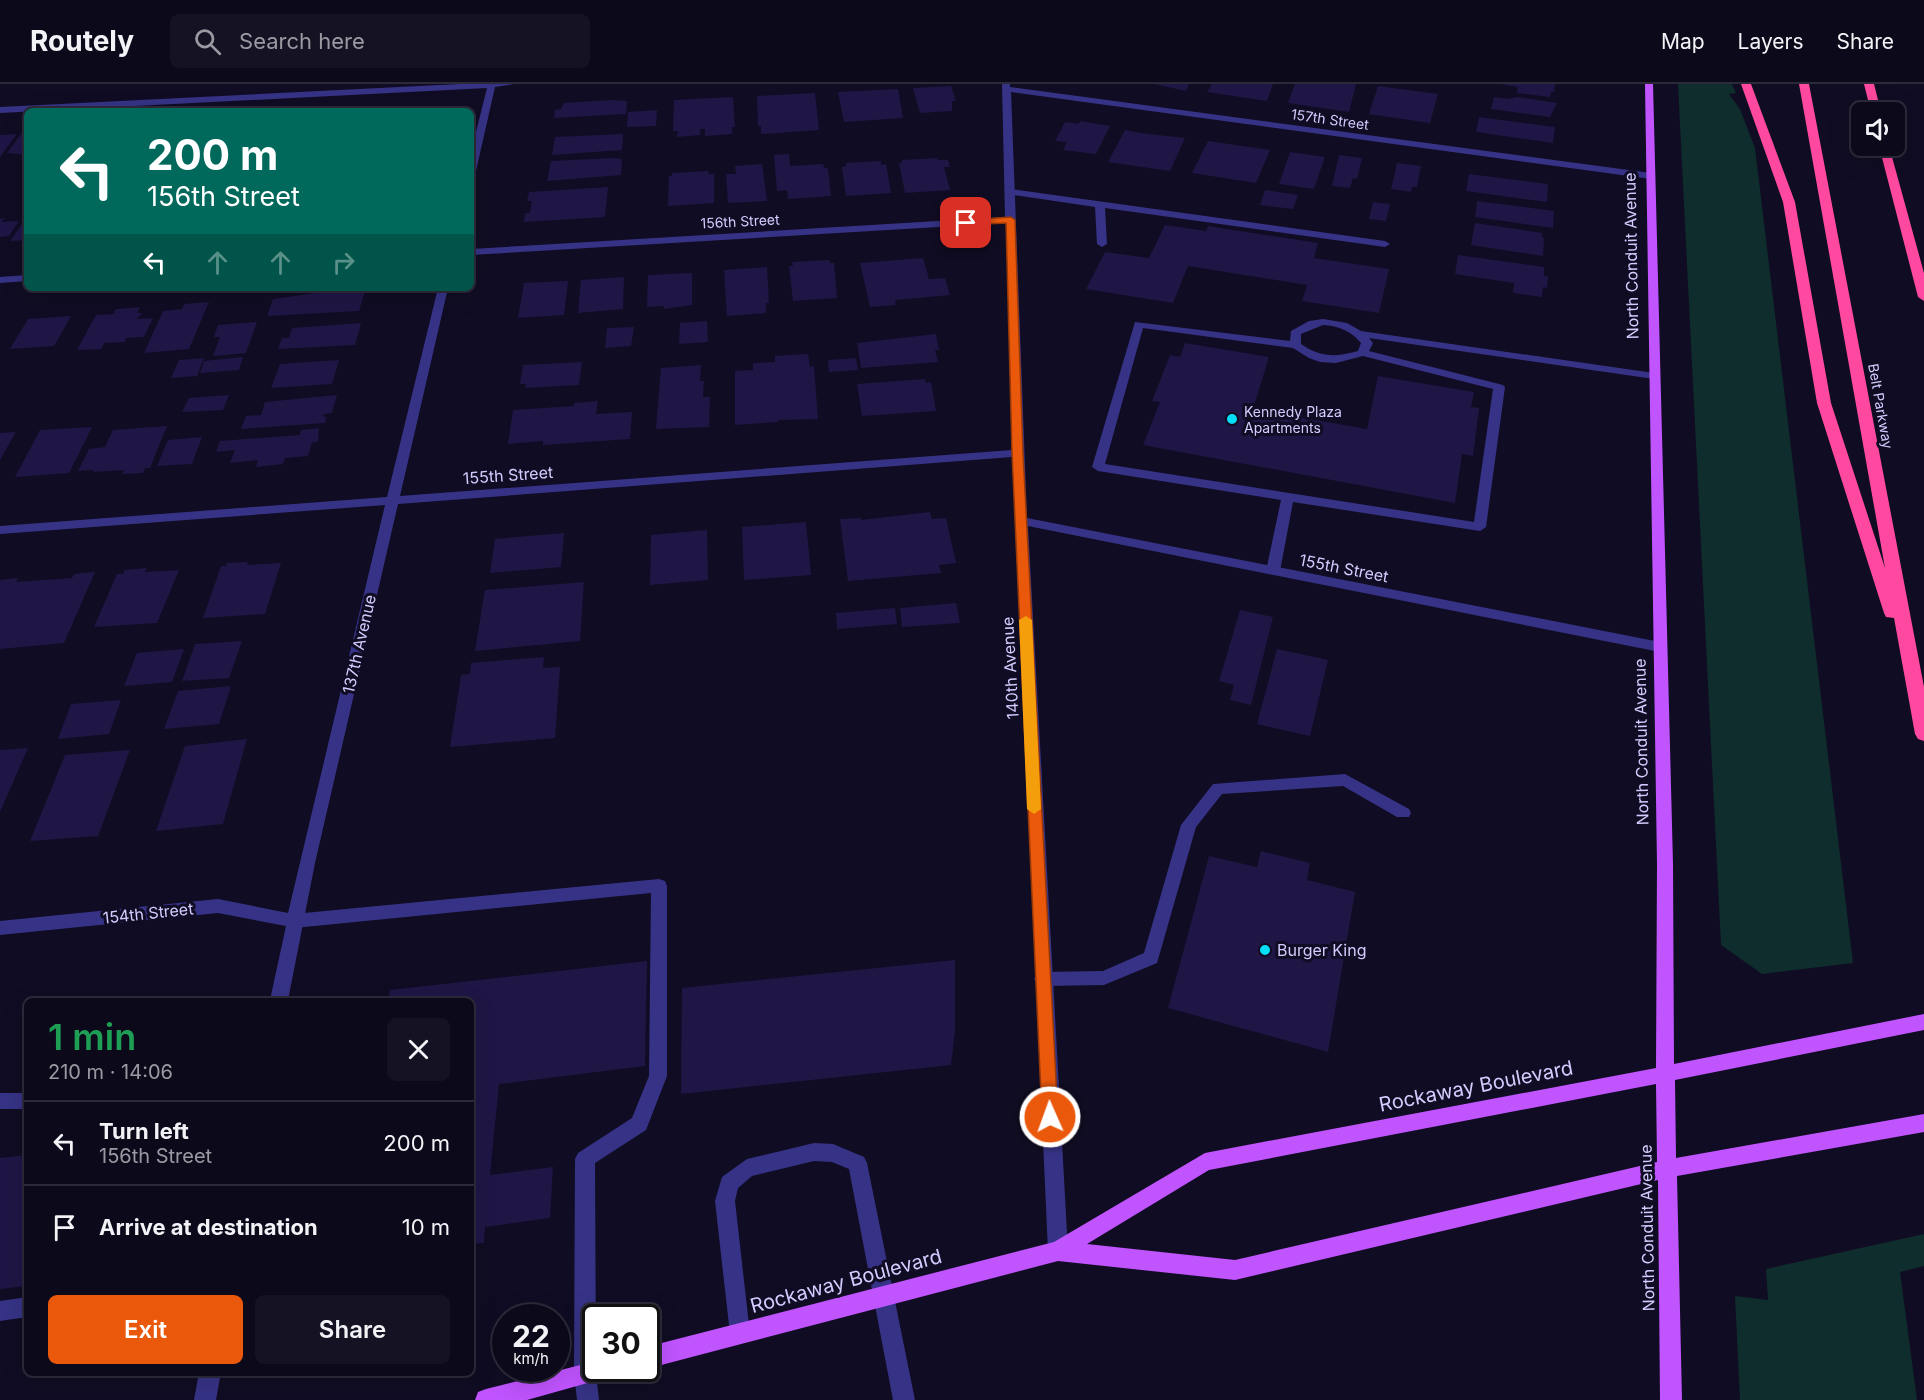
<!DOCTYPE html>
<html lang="en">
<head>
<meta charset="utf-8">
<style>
	:root { --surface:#0c091a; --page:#151223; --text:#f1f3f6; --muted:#9a9aa2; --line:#2c2a39; --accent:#ea580c }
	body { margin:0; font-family:Inter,sans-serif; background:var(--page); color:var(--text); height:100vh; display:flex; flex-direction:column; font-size:22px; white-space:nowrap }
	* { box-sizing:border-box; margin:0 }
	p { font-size:20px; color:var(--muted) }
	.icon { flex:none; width:33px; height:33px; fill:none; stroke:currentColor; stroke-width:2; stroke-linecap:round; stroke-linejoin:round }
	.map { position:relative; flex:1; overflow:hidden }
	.sheet { position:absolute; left:24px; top:914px; width:450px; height:378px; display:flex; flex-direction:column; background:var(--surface); border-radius:9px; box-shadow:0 6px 24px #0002,0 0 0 2px var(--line) }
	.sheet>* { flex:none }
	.guide { position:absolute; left:24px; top:24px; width:450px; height:183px; border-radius:9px; box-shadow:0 6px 24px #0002,0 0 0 2px var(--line); background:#00695c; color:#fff; overflow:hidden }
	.tools { position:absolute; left:1851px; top:18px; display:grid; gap:12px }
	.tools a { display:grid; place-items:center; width:54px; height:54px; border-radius:9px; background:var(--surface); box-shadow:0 6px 24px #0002,0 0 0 2px var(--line); font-size:30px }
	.speed { position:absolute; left:492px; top:1220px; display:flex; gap:12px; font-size:30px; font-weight:700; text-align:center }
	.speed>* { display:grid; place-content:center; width:78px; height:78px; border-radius:50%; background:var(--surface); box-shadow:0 6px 24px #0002,0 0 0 2px var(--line); line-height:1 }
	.speed small { font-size:15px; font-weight:400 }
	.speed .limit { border:3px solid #111; border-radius:9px; background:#fff; color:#111 }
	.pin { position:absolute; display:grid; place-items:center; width:51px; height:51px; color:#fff; margin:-26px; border-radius:12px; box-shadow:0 3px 9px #0006 }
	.me { position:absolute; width:66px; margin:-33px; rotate:358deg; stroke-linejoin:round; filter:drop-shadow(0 0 4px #0008) }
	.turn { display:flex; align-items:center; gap:21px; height:126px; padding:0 24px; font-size:27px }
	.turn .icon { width:78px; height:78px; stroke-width:2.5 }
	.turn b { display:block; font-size:42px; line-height:51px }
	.lanes { display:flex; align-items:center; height:57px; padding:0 24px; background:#0003; justify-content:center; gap:30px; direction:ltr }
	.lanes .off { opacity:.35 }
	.round { display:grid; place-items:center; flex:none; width:63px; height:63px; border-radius:9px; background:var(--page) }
	.summary { display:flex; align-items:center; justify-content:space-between; height:102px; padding:0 24px }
	h1 { font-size:36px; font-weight:600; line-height:45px; color:#1e9e55 }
	.cta { display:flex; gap:12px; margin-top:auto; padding:12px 24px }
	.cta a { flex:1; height:69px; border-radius:9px; background:var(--accent); color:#fff; font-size:24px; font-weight:600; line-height:69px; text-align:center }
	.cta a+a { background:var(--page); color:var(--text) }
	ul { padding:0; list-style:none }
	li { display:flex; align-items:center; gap:18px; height:84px; padding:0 24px; border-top:2px solid var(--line) }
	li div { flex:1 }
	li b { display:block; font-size:22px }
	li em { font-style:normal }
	header { display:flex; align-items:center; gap:36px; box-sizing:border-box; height:84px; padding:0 30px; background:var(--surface); border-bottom:2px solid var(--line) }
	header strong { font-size:28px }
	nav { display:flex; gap:33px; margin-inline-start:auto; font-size:21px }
	.search { width:420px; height:54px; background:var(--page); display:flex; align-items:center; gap:15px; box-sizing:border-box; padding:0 21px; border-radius:9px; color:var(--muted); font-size:22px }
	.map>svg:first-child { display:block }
	.green { fill:#0e2d2c }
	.building { fill:#201645 }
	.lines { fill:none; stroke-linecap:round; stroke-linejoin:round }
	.service { fill:#363386; fill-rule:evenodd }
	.minor { fill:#363386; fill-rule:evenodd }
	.primary { fill:#c054ff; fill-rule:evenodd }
	.motorway { fill:#ff489f; fill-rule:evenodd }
	.route { fill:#ea580c; stroke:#983908; stroke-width:1.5 }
	.slow { fill:#f59e0b }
	.poi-dot { fill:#00def8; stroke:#100c23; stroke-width:2 }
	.labels { text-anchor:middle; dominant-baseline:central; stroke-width:6; stroke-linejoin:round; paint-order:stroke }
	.far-street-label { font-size:14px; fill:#d3cdff; stroke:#100c23 }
	.far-poi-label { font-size:14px; fill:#d3cdff; stroke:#100c23; text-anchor:start }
	.street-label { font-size:16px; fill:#d3cdff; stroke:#100c23 }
	.poi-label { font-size:16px; fill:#d3cdff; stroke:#100c23; text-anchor:start }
	.near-street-label { font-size:20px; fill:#d3cdff; stroke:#100c23 }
</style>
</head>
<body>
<header>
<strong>Routely</strong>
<div class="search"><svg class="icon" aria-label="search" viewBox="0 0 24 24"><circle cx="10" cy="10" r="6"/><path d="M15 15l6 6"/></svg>Search here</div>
<nav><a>Map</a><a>Layers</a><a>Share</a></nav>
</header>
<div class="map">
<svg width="1924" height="1316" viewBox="0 0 1924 1316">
	<rect width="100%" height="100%" fill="#100c23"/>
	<!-- green -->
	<path class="green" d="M1678,0H1732L1736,9L1729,10L1740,25L1755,64L1853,879L1762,890L1721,861Z
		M1924,1150V1182L1900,1188L1917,1316H1740L1735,1212L1768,1216L1766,1185Z"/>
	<!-- building -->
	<path class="building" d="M1154,0H1189L1186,7Z
		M1212,0H1273L1267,17L1207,8Z
		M1295,0H1356L1349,28L1288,19Z
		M1501,0H1555L1554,8H1551L1550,13L1517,9L1518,3Z
		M951,2L956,17H952V27L920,29L913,4Z
		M1378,2L1438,10L1430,39L1369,30Z
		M898,5L903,34L844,38L838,8Z
		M815,9L819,46L761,50V42H758L757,12Z
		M733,13L735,43H732V50L705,52V45H700V51L677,53L678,47H673L674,16Z
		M1494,13L1509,15L1517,13L1557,19L1550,33L1491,25Z
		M612,16L627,17L626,30L554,34L555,26L561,25L564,19Z
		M657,26L656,42L627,43L628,28Z
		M1479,33L1555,43L1553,59L1476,48Z
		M1080,37L1110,42L1096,70L1063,66L1067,58L1055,57L1065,38L1078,40Z
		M24,46H27V71L7,69Z
		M1125,46L1140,49L1185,54L1170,87L1108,78Z
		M17,50L0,73V51Z
		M623,50L622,66L552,71L555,53Z
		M1208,57L1270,66L1256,99L1192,89Z
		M1290,68L1325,73L1314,105L1279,100Z
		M789,70L790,82L823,80L824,84H828L831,112L788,115L787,106L777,107L774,71Z
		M1339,71L1362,74L1357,95L1353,94L1350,104L1332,102Z
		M614,74L622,75L621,91L547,97L551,77Z
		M937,74L938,76H948L950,83H944L950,106L905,109L899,79H902V76Z
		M881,77V81L886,80L891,109L846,112L842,83L846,82V79Z
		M1397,79L1421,82L1417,103H1412L1411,108L1391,105Z
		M762,80L767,117L728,119L726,90H736L735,82Z
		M708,87L709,90H714V119L668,122L669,92H672V89Z
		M1469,90L1548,100L1547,118L1466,107Z
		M608,103L605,133L524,138L525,129H530L532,117H527L529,108Z
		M1265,106L1298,111L1293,125L1260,121Z
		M1477,117L1554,127L1553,144L1475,133Z
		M1373,118L1390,120L1386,137L1369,135Z
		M27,133V156L10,157Z
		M5,134L1,138L19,137L9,152L0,153V135Z
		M1475,139L1542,149V154H1544L1543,172L1471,161Z
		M1165,141L1206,147L1208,142L1318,159L1314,174L1389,185L1379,229L1302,217L1307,201L1188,182L1173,219L1086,205L1105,168L1149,174Z
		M1458,171L1544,183V192H1548L1547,204L1543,203L1542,213L1513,209L1514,199L1455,190Z
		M923,174L929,195L945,194L950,211L895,216L896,221L870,223L860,179Z
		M829,176L830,179H834L837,214L793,217L789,182H793L792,178Z
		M767,183L769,219H766V229L727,232L724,186Z
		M692,189V221L664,225V222L647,223L648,191Z
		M624,193L623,225L578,229L581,196Z
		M568,197L564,231L518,234L524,199Z
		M338,206L337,209L365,207L359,227L267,232L273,215Z
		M209,218L189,265L144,269L163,227L182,225L184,220Z
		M140,223L137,229H143L136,235L153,234L144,253L126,254L125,258L104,259L101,265L77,266L96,231L113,230L116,225Z
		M71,232L54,262L10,265L28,235Z
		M707,237L708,258L679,260L680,239Z
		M257,238L246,269L213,272L220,253H214L218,241Z
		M361,239L355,261L278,265L282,254H289L292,244Z
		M634,243L631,262L605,264L607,244Z
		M936,250L939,266H935L938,278L861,284L857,259Z
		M1185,259L1269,273L1253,325L1367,345L1378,292L1474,308L1471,323L1479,324L1473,372L1462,370L1455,419L1143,361L1160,318L1152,317L1170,271L1180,273Z
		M808,270L810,283L814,282L818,335L778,336V338L735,341V287L753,286V279L775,278V272Z
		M243,273L239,286L200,289L204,277Z
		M204,274L197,292L171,294L179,276Z
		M856,274L858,286L829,288L828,276Z
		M339,276L332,300L271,304L280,280Z
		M582,278L579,301L525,304L526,300H520L523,281Z
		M701,281L700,297H704L703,313H710L709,343L656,345L661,284Z
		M925,295L926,299L931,298L936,327L862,332L857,300Z
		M229,311L223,326L182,328L189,314Z
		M337,311L332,329L324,330L323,333L326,332L325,339L241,345L246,332L261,331L265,318Z
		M598,317L596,330L632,328L630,355L543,361V357L508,360L513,326L574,322V319Z
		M167,342L150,384H145L143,389L122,390L124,386L93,388L94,386L78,387L89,365L105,363L113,346Z
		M92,343L69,389L15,393L40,346Z
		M319,344L318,358H312L308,372L285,374L283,380L256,383L258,376L230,379L235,366L216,368L220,357L300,351L301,346Z
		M16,348L0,376V349Z
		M202,353L192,380L157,382L168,356Z
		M930,428L932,435L946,434L956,479L939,481L941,489L848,497L840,435L861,434V436Z
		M806,438L811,491L744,496L742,443Z
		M707,446L708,496L650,501L651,451Z
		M564,449L561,483L490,489L495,455Z
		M248,478L247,481L281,479L265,530L203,534L221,482H226L227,479Z
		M147,484L145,488L179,486L157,539L94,543L117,490H123L125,486Z
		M95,488L64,559L0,565V496L18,494L16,498L72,494L74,490Z
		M584,498L580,557L475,567L485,506Z
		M956,519L960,539L902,543L900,524Z
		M895,524L897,540L837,545L836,529Z
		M1240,526L1273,533L1251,621L1230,616L1234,601L1219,597Z
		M242,557L229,594L182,597L195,560Z
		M184,565L172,598L124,602L137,569Z
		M1277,565L1328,576L1310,652L1257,640Z
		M544,573L543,584L560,583L555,654L450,663L461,591L470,590L471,579Z
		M231,602L219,640L164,645L178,607Z
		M121,616L109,650L58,655L71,620Z
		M247,655L223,740L156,747L185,662Z
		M28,664L0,728V666Z
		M130,666L98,752L30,757L65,671Z
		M1261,767L1310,779L1307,796L1355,808L1328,968L1168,924L1209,772L1257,783Z
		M955,876V947L951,981L681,1010L682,904Z
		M647,877L645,982L499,1000L490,1091L553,1083L550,1134L485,1143L484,1159L471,1160V916H388L390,906Z
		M27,1071V1202L0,1205V1074Z"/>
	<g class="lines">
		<!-- service -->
		<path class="service" d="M1010,105L1385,157L1390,160L1385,163L1105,124L1107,160L1102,163L1097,160L1095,123L1007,110L1005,108Z
			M1323,235L1347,239L1361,247L1654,289L1660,292L1654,295L1369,254L1373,259L1369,267L1503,301L1505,303L1486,443L1480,447L1293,418L1280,487L1273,491L1266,487L1281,416L1098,387L1092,383L1135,238L1290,257L1291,247L1309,237ZM1323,241C1339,242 1351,247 1361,259L1358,267C1336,273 1321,274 1301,260V250ZM1143,244L1293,264L1309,274L1320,278L1336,279L1363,272L1493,305L1474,438L1105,380Z
			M1345,690L1409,725L1411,729L1409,733H1397L1343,702L1222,710L1196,743L1157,879L1104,901L1043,902L1037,900L1034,895L1037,890L1043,888L1103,887L1144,869L1181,741L1213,700Z
			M659,795L665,797L667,802V992L646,1046L595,1079L596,1290L599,1316H577L574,1290L575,1075L578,1069L632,1034L649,992L651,809L294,844L288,842L286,837L288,832L294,830Z
			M0,1009H27V1025H0Z
			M814,1059L833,1060L864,1073L867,1079L915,1316H893L849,1085L832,1078L814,1077L752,1092L738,1104L735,1117L750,1250L747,1257L740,1260L733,1257L730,1250L715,1117L722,1093L747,1075Z
			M27,1213V1233L0,1237V1217Z"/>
		<!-- minor -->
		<path class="minor" d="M460,0H514L495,3L476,87L471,90V68L487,4L0,29V23Z
			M1002,0H1010V3L1651,89L1656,92L1651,95L1011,8L1027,434L1660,558L1667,563L1660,568L1028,442L1068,1167L1065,1174L1058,1177L1051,1174L1048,1167L1012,373L398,420L315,779L288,916H270L286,842L218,829L0,851V837L218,815L288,829L385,421L0,450V442L387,413L438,204H448L400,412L1012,366L1006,139L471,171V165L1005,133Z
			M27,191V197L0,199V193Z
			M199,1288H221L216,1316H194Z"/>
		<!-- primary -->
		<path class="primary" d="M1645,0H1653L1673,780L1674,980L1924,930V946L1675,996L1676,1074L1924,1030V1048L1677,1092L1682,1316H1660L1658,1096L1235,1196L1058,1177L646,1285L645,1284L646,1263L1054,1158L1205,1069L1656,984L1657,780ZM1656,1000L1657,1078L1235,1176L1087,1160L1209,1086Z
			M596,1277V1284H620L616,1291L527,1316H475L478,1308L486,1305Z"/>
		<!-- motorway -->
		<path class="motorway" d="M1741,0H1751L1795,118L1831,319L1885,484L1799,0H1809L1924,603V657L1918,655L1915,650L1894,534L1886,533L1884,529L1817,319L1783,118Z
			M1864,0H1874L1881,28H1871Z
			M1879,62H1889L1924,189V217L1918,213Z"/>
	</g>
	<!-- route -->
	<path class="route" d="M1011,133L1015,136L1023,369L1058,1033L1056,1038L1050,1041L1044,1038L1042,1033L1012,369L1006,139L966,141L962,139L966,136Z"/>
	<!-- slow -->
	<path class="slow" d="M1026,532L1032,536L1041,725L1034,730L1027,725L1019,536Z"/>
	<!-- markers -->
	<g class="poi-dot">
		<circle cx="1232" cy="335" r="6"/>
		<circle cx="1265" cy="866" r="6"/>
	</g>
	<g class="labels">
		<!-- far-street labels -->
		<g class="far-street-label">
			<text transform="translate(1330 35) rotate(8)">157th Street</text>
			<text transform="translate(740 137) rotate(-3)">156th Street</text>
			<text transform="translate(1881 322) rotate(80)">Belt Parkway</text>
		</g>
		<!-- far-poi labels -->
		<g class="far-poi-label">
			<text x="1244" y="327">Kennedy Plaza<tspan x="1244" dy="16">Apartments</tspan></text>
		</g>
		<!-- street labels -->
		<g class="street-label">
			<text transform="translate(1631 172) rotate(-91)">North Conduit Avenue</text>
			<text transform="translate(508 391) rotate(-4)">155th Street</text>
			<text transform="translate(1344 484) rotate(11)">155th Street</text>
			<text transform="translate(359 560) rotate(-77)">137th Avenue</text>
			<text transform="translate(1010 584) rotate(-93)">140th Avenue</text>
			<text transform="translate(1641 658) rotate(-91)">North Conduit Avenue</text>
			<text transform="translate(148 829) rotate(-6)">154th Street</text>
			<text transform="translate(1647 1144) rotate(-91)">North Conduit Avenue</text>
		</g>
		<!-- poi labels -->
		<g class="poi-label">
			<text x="1277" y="866">Burger King</text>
		</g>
		<!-- near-street labels -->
		<g class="near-street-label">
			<text transform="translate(1476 1002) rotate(-11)">Rockaway Boulevard</text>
			<text transform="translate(846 1197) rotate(-15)">Rockaway Boulevard</text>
		</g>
	</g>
</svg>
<div class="tools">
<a><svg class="icon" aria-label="sound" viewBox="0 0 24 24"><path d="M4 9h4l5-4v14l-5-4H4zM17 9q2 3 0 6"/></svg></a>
</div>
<div class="speed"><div>22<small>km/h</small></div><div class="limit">30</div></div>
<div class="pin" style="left:966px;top:139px;background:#d93025"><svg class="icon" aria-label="arrive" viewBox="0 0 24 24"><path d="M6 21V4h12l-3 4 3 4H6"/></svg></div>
<svg class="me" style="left:1050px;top:1033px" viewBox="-20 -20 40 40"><circle r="17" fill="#ea580c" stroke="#fff" stroke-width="3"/><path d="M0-11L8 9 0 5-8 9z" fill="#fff"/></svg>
<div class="guide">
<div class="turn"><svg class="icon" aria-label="left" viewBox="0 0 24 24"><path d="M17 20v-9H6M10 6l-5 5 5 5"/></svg><div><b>200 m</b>156th Street</div></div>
<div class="lanes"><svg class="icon" aria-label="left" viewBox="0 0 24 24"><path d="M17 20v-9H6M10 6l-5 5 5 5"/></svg><svg class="icon off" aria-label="ahead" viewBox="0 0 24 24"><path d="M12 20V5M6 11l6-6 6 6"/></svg><svg class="icon off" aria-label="ahead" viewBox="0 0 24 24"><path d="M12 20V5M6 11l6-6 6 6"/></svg><svg class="icon off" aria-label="right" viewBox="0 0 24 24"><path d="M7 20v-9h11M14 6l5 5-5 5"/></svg></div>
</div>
<section class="sheet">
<div class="summary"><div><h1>1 min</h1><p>210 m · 14:06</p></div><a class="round"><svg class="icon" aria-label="close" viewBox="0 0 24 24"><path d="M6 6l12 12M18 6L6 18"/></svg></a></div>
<ul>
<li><svg class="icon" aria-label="left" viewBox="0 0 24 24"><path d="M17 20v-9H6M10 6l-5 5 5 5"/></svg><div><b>Turn left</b><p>156th Street</p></div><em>200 m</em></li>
<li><svg class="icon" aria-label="arrive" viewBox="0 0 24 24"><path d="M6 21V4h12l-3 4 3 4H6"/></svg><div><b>Arrive at destination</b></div><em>10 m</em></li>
</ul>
<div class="cta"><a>Exit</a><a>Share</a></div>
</section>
</div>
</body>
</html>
